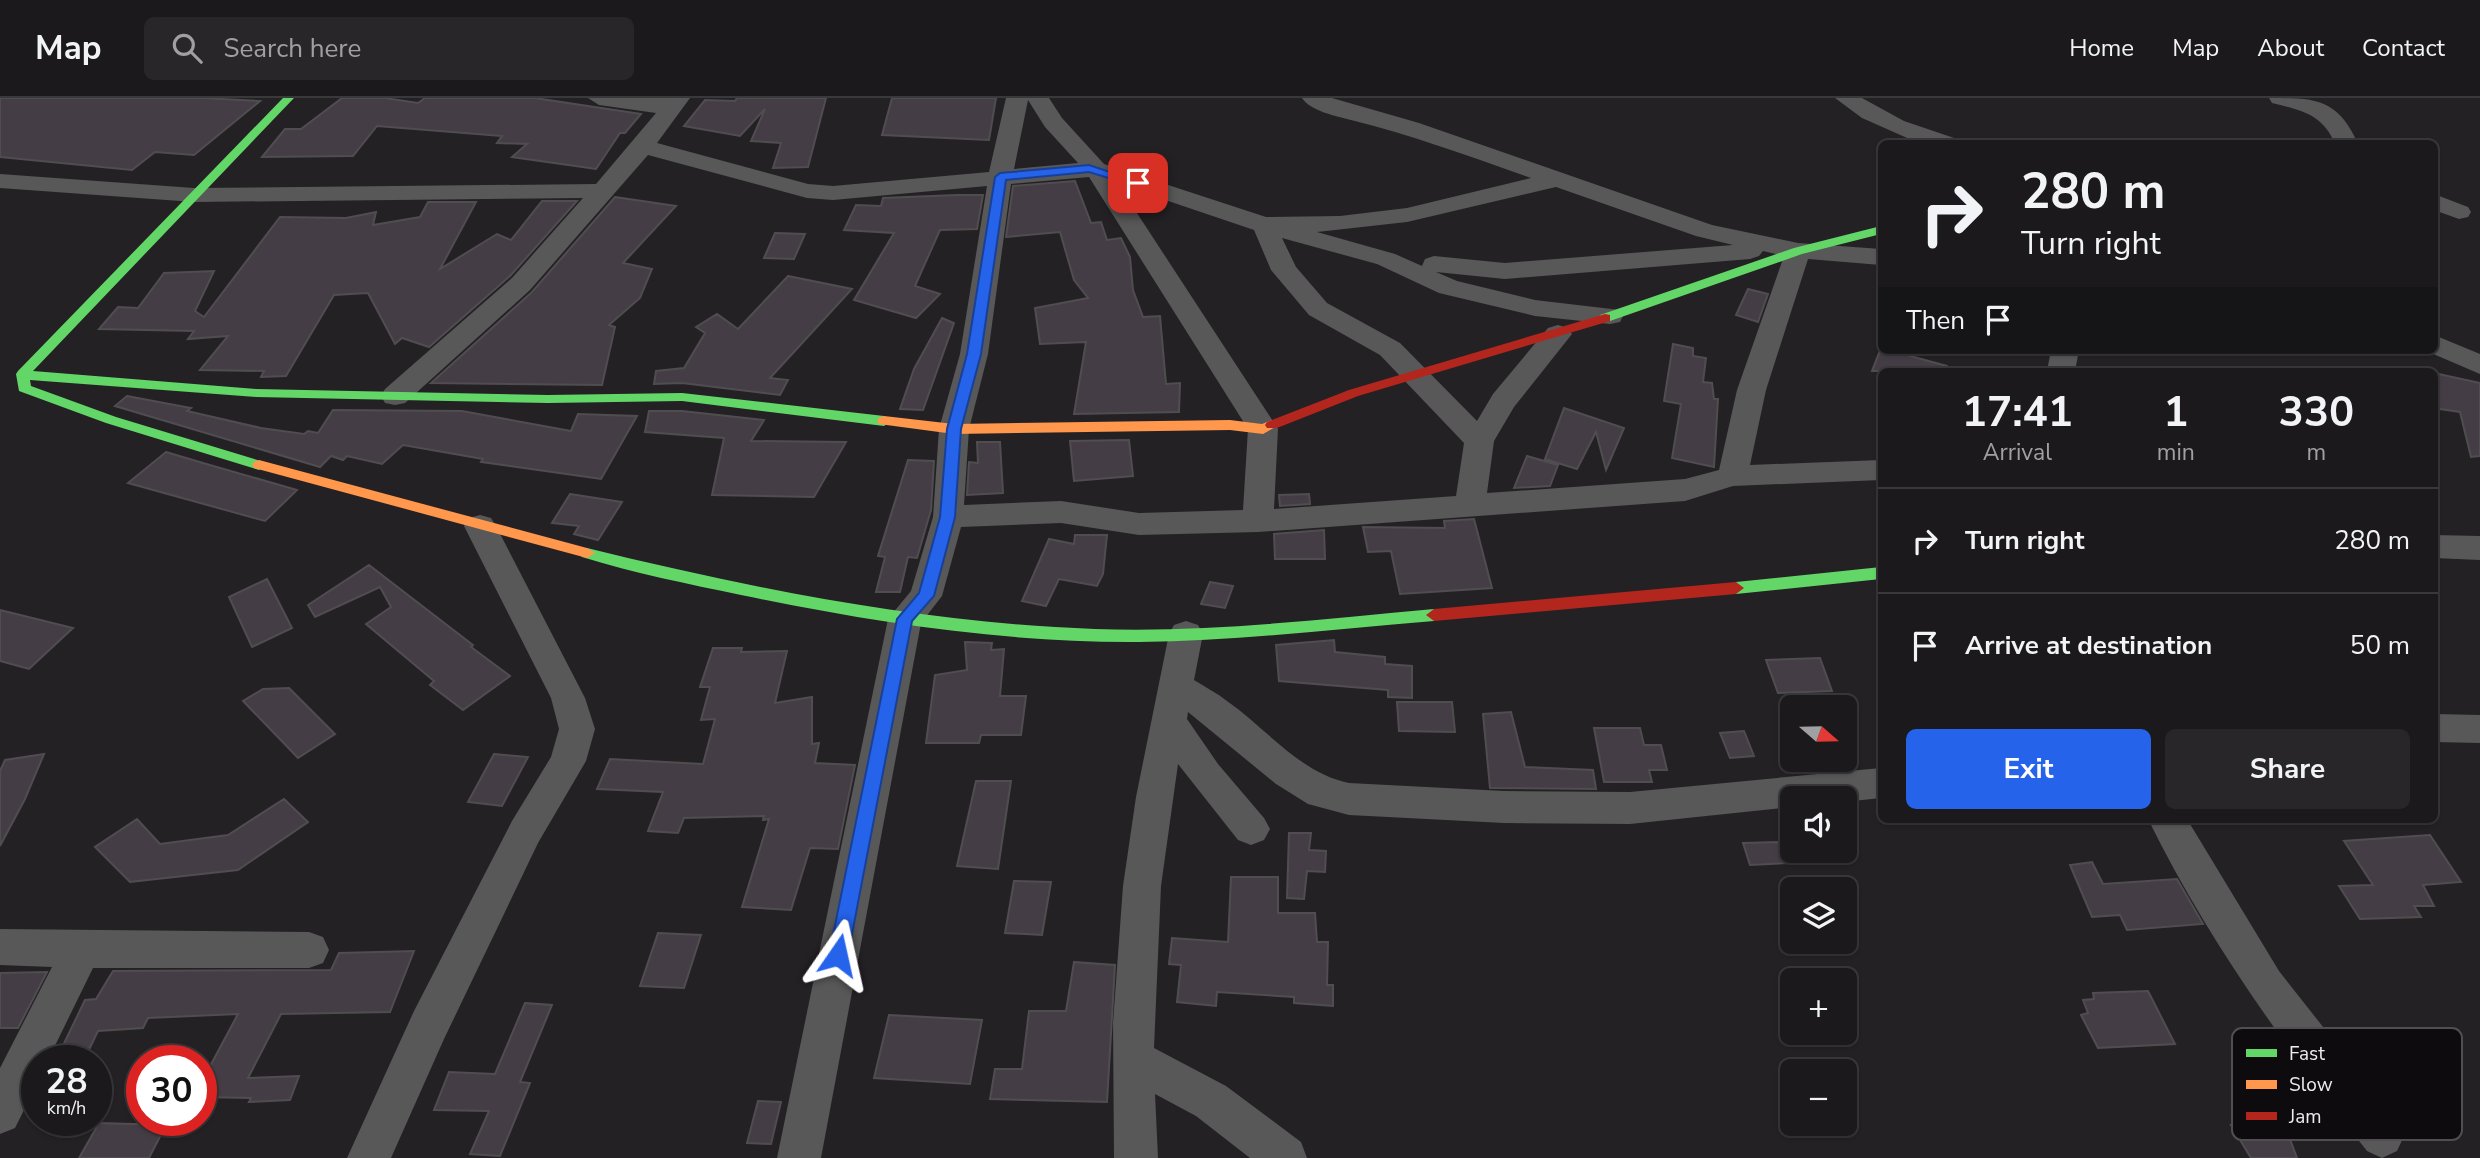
<!DOCTYPE html>
<html lang="en">
<head>
<meta charset="utf-8">
<style>
	:root { --surface:#1b191c; --page:#282629; --text:#f1f3f6; --muted:#a0a0a3; --line:#39383b; --accent:#2563eb }
	body { margin:0; font-family:"Nunito Sans",sans-serif; background:var(--page); color:var(--text); height:100vh; display:flex; flex-direction:column; font-size:26px; white-space:nowrap }
	* { box-sizing:border-box; margin:0 }
	p { font-size:23px; color:var(--muted) }
	.icon { flex:none; width:38px; height:38px; fill:none; stroke:currentColor; stroke-width:2; stroke-linecap:round; stroke-linejoin:round }
	.map { position:relative; flex:1; overflow:hidden }
	.panel { position:absolute; left:1878px; top:270px; width:560px; height:455px; display:flex; flex-direction:column; background:var(--surface); border-radius:10px; box-shadow:0 2px 5px #0004,0 0 0 2px var(--line) }
	.panel>* { flex:none }
	.guide { position:absolute; left:1878px; top:42px; width:560px; height:214px; border-radius:10px; box-shadow:0 2px 5px #0004,0 0 0 2px var(--line); background:#1b191c; color:var(--text); overflow:hidden }
	.needle { width:46px; rotate:110deg }
	.controls { position:absolute; left:1780px; top:597px; display:grid; gap:14px }
	.controls a { display:grid; place-items:center; width:77px; height:77px; border-radius:10px; background:var(--surface); box-shadow:0 2px 5px #0004,0 0 0 2px var(--line); font-size:35px }
	.speed { position:absolute; left:21px; top:947px; display:flex; gap:14px; font-size:35px; font-weight:700; text-align:center }
	.speed>* { display:grid; place-content:center; width:91px; height:91px; border-radius:50%; background:var(--surface); box-shadow:0 2px 5px #0004,0 0 0 2px var(--line); line-height:1 }
	.speed small { font-size:18px; font-weight:400 }
	.speed .limit { border:10px solid #d22; background:#fff; color:#111 }
	.pin { position:absolute; display:grid; place-items:center; width:60px; height:60px; color:#fff; margin:-30px; border-radius:14px; box-shadow:0 4px 10px #0006 }
	.me { position:absolute; width:77px; margin:-38px; rotate:11deg; stroke-linejoin:round; filter:drop-shadow(0 0 5px #0008) }
	.turn { display:flex; align-items:center; gap:24px; height:147px; padding:0 28px; font-size:32px }
	.turn .icon { width:91px; height:91px; stroke-width:2.5 }
	.turn b { display:block; font-size:49px; line-height:60px }
	.then { display:flex; align-items:center; height:66px; padding:0 28px; background:#0003; gap:14px; font-size:26px }
	.eta { display:flex; justify-content:space-evenly; align-items:center; height:119px; text-align:center }
	.eta b { font-size:42px; font-weight:700; line-height:49px }
	.cta { display:flex; gap:14px; margin-top:auto; padding:14px 28px }
	.cta a { flex:1; height:80px; border-radius:10px; background:var(--accent); color:#fff; font-size:28px; font-weight:700; line-height:80px; text-align:center }
	.cta a+a { background:var(--page); color:var(--text) }
	ul { padding:0; list-style:none }
	li { display:flex; align-items:center; gap:21px; height:105px; padding:0 28px; border-top:2px solid var(--line) }
	li div { flex:1 }
	li b { display:block; font-size:26px }
	li em { font-style:normal }
	header { display:flex; align-items:center; gap:42px; box-sizing:border-box; height:98px; padding:0 35px; background:var(--surface); border-bottom:2px solid var(--line) }
	header strong { font-size:33px }
	nav { display:flex; gap:38px; margin-inline-start:auto; font-size:24px }
	.search { width:490px; height:63px; background:var(--page); display:flex; align-items:center; gap:18px; box-sizing:border-box; padding:0 24px; border-radius:10px; color:var(--muted); font-size:26px }
	.map>svg:first-child { display:block }
	.building { fill:#453d46; stroke:#504d50; stroke-width:2 }
	.lines { fill:none; stroke-linecap:round; stroke-linejoin:round }
	.street { fill:#585858; fill-rule:evenodd }
	.fast { fill:#63d668; fill-rule:evenodd }
	.slow { fill:#ff974d; fill-rule:evenodd }
	.jam { fill:#b3261e; fill-rule:evenodd }
	.route { fill:#2563eb; stroke:#184099; stroke-width:2 }
	.key { fill:#0d0b0d; stroke:#514e51; stroke-width:2 }
	.key-label { font-size:19px; fill:#efebef }
</style>
</head>
<body>
<header>
<strong>Map</strong>
<div class="search"><svg class="icon" aria-label="search" viewBox="0 0 24 24"><circle cx="10" cy="10" r="6"/><path d="M15 15l6 6"/></svg>Search here</div>
<nav><a>Home</a><a>Map</a><a>About</a><a>Contact</a></nav>
</header>
<div class="map">
<svg width="2480" height="1060" viewBox="0 0 2480 1060">
	<rect width="100%" height="100%" fill="#242125"/>
	<!-- building -->
	<path class="building" d="M0,0H203L260,3L194,57L155,54L132,72L0,59Z
		M342,0H385L418,5L425,0H535L641,16L625,35H620L596,71L512,59L527,46L497,45L502,38L377,28L353,58L262,59L285,31H301Z
		M737,0H826L808,69L773,70L781,45L751,43L765,11L740,38L684,28L705,2L735,3Z
		M892,0H996L989,42L882,37Z
		M1075,83L1091,125L1101,124L1107,142L1121,140L1130,159L1133,192L1143,219L1160,218L1166,286L1180,285L1179,314L1074,316L1086,244L1040,246L1035,210L1088,200L1074,182L1060,134L1006,139L1013,88Z
		M957,97H983L977,131L940,132L915,188L940,196L916,220L854,202L894,135L844,132L856,107L881,108L883,100Z
		M615,99L676,108L623,165L652,171L640,200L609,227L615,229L602,287L431,285L532,194Z
		M542,103H577L510,178L429,249L402,240L395,246L368,195L334,197L286,278L261,279L264,273L200,272L228,238L188,241L194,233L99,231L118,209L138,210L164,175L214,173L195,213L204,219L280,119L346,120L376,114L373,127L420,119L428,104H476L440,171L497,136L511,142Z
		M775,135L805,136L794,161L764,160Z
		M788,178L852,191L770,280L788,282L780,297L682,285L654,286L656,273L684,270L705,235L696,229L717,216L738,231Z
		M1748,191L1768,196L1758,224L1736,217Z
		M942,220L954,225L923,312L900,311L914,271Z
		M1673,246L1693,250V258L1706,260L1703,284L1712,285L1714,301H1718L1714,369L1672,360L1681,306L1664,303Z
		M1881,250L1947,268L1946,273H1872Z
		M2434,275L2480,285V358L2471,359L2460,314L2440,311L2434,304Z
		M127,298L191,310L187,313L261,330L304,336L308,333L318,335L333,312L462,313L571,333L578,316L637,318L601,381L481,364L483,361L403,347L382,366L347,358L343,362L331,358L320,369L115,308Z
		M1564,310L1624,330L1606,372L1596,334L1577,371L1545,361Z
		M649,313H682L764,322L751,343L846,344L814,399L712,397L724,340L645,334Z
		M1129,342L1133,378L1074,383L1070,343Z
		M977,344H1000L1003,395L967,397L969,364L978,365Z
		M166,354L203,365L297,392L265,423L128,385Z
		M1527,358L1558,367L1550,388L1514,390Z
		M908,362L934,363L931,412L917,460L908,459L900,494H876L885,459L878,458Z
		M570,396L622,404L598,442L574,436L579,428L552,425Z
		M1309,396L1310,406L1280,408L1279,397Z
		M1474,421L1492,490L1400,496L1391,453L1368,454L1363,429L1445,430L1444,423Z
		M1324,432L1325,461H1275L1274,436Z
		M1075,437H1107L1103,476L1097,488L1059,481L1046,508L1022,503L1049,441L1074,446Z
		M369,467L473,547L471,549L510,578L463,612L430,587L434,583L366,526L391,509L380,489L315,519L308,507Z
		M267,481L292,530L252,549L229,499Z
		M1210,484L1233,488L1225,510L1201,506Z
		M0,512L73,530L29,571L0,563Z
		M1334,542L1335,554L1385,559V566L1412,568V600L1388,599V592L1279,583L1276,547Z
		M965,544L992,545L991,552L1004,551L1000,598H1026L1021,637H981L979,645H926L935,577L967,572Z
		M713,550H742L741,554L787,553L775,605L812,599V646L819,645L815,665L855,667L838,751L810,750L791,812L742,809L769,721L763,722L764,718L684,720L678,735L648,733L663,694L597,691L610,661L703,666L715,621L701,622L710,589H700Z
		M1820,560L1832,593L1778,595L1766,562Z
		M289,590L335,636L298,660L243,603L263,591Z
		M1397,604H1452L1455,634L1399,633Z
		M1511,614L1525,669L1593,672L1596,691L1490,690L1483,616Z
		M1594,630H1640L1644,647H1661L1667,672H1649L1652,684H1604Z
		M1744,633L1754,658L1730,660L1720,635Z
		M44,656L25,701L0,748V673L5,662Z
		M494,656L528,659L502,708L468,704Z
		M976,683H1011L998,771L957,768Z
		M284,701L308,724L238,772L130,784L95,749L137,721L160,746L228,737Z
		M1289,735H1311L1309,752L1326,753L1325,774L1307,773L1304,801L1287,800Z
		M2430,737L2461,784L2423,787L2434,808H2414L2421,819L2360,821L2339,788L2373,787L2344,743Z
		M1780,744L1787,765L1750,767L1743,745Z
		M2092,764L2103,786L2177,781L2203,826L2127,832L2120,817L2092,819L2070,767Z
		M1231,779H1278V815H1315L1317,844H1328L1327,887H1333V908L1294,905V899L1217,894L1216,908L1177,904L1181,867L1169,866L1172,840L1228,844Z
		M1014,783L1051,784L1042,837L1005,835Z
		M658,835L701,837L684,890L640,888Z
		M414,853L390,914L281,916L248,980L299,978L290,1002L249,1004L251,1000L201,999V985L238,916L148,920L143,930L98,933L84,962H56L85,902L96,901L113,873L331,872L339,855Z
		M1074,864L1115,867L1107,1004L990,1001L995,971H1022L1029,913H1066Z
		M47,874L18,930H0V875Z
		M2148,893L2175,946L2098,950L2081,917L2088,915L2083,902L2094,901L2093,895Z
		M525,905L552,907L520,984L530,985L500,1058L470,1056L489,1013L434,1012L449,974L495,976Z
		M889,917L982,922L970,986L874,980Z
		M758,1003L781,1004L771,1046L747,1045Z
		M99,1025L166,1027L149,1060H79Z
		M2231,1027L2285,1028L2297,1060H2251Z"/>
	<g class="lines">
		<!-- street -->
		<path class="street" d="M588,0H690L657,45L808,86L833,88L989,74L1006,0H1049L1062,20L1104,66L1266,119L1340,118L1407,110L1531,80C1471,59 1412,37 1351,22C1336,18 1310,13 1302,0H1332L1419,25L1712,127L1798,145L1881,151V167L1808,161L1766,292L1750,367L1881,362V382L1733,388L1685,403L1258,434L1139,437L1061,425L961,429L942,498L921,525L821,1060H777L888,521L911,493L933,419L939,331L960,256L987,88L833,102L807,100L648,57L530,192L405,305L395,307L385,305L381,298L385,291L512,180L583,100L194,104L0,90V76L194,90L596,86L656,15L599,7ZM1028,2L1045,29L1078,65L1014,71ZM1089,79L1248,331L1243,412L1139,415L1061,403L964,407L969,331L988,256L1011,86ZM1118,86L1254,132L1271,172L1309,217L1380,257L1464,345L1456,398L1274,411L1278,331ZM1556,89L1696,138L1733,147L1505,165L1434,158L1425,161L1422,168L1395,156L1317,134L1407,124ZM1282,140L1377,166L1439,195L1535,218L1610,226L1620,224L1623,218L1620,212L1535,202L1457,183L1436,174L1505,181L1750,161L1759,158L1763,153L1784,158L1737,292L1719,372L1685,381L1487,395L1494,343L1514,309L1572,236L1568,230L1558,227L1548,230L1493,296L1477,323L1400,245L1327,205L1296,169Z
			M1835,0H1862L1904,23L1957,41L1960,46L1914,43L1862,20Z
			M2269,0C2314,0 2338,0 2358,46H2335C2323,16 2301,12 2272,5Z
			M2434,96L2468,109L2471,114L2468,119L2459,121L2434,112Z
			M2434,237L2480,256V276L2424,252H2434Z
			M2051,252H2079L2075,273H2047Z
			M480,417L491,420L496,428L585,600L595,631L586,663L538,745L444,941L391,1060H347L414,913L512,723L551,659L559,631L551,600L464,428L469,420Z
			M2434,437L2480,438V462L2434,460Z
			M1186,523L1198,527L1203,536L1194,582C1205,589 1217,595 1227,603C1267,631 1300,675 1349,685L1504,693L1630,694L1881,670V700L1844,704V700H1792V709L1630,726L1504,725L1349,717L1308,706L1276,686L1188,614L1187,621L1218,666L1264,720L1270,731L1264,742L1251,747L1238,742L1178,666L1161,788L1154,950L1226,988L1301,1044L1307,1060H1250L1196,1018L1155,996L1158,1060H1114L1113,925L1123,788L1136,699L1169,536L1174,527Z
			M2434,616L2480,617V645L2434,644Z
			M2148,721H2187L2279,873L2397,1023L2404,1038L2397,1053L2382,1060L2367,1053C2285,949 2207,841 2148,721Z
			M0,831L309,834L323,839L329,852L323,865L309,870H93L48,962H37V986L15,1030L0,1036V970L52,869L0,867Z"/>
		<!-- fast -->
		<path class="fast" d="M283,0H294L33,273L256,291L548,297L682,295L884,318L891,323L884,328L682,303L548,305L256,299L30,282L31,288L116,319L264,364L266,367L259,372L106,325L19,293L16,276L18,273Z
			M1881,128V136L1802,156L1610,223H1600L1599,220L1600,217L1794,150Z
			M587,450C754,491 923,525 1095,531C1208,535 1321,521 1434,511L1442,517L1434,523C1336,531 1238,543 1139,544C1005,545 871,524 741,497C688,486 634,475 582,459L579,455L582,451Z
			M1881,469V481L1736,496L1728,490L1736,484Z"/>
		<!-- slow -->
		<path class="slow" d="M884,318L954,326L1230,322L1262,326L1272,322L1279,327L1263,336L1230,332L954,336L879,326L877,323L879,320Z
			M259,362L587,450L595,455L587,460L254,370L252,367L254,364Z"/>
		<!-- jam -->
		<path class="jam" d="M1605,216L1610,217V223L1358,298L1277,330H1267L1265,327L1267,324L1349,292Z
			M1736,484L1744,490L1736,496L1434,523L1426,517L1434,511Z"/>
	</g>
	<!-- route -->
	<path class="route" d="M1089,67L1143,85L1138,89L1089,74L1006,82L981,256L961,331L955,419L934,498L912,523L848,857L845,863L838,866L832,863L829,857L897,521L919,495L940,419L947,331L967,256L995,79L1000,75Z"/>
	<!-- legend -->
	<rect x="2232" y="930" width="230" height="112" rx="10" class="key"/>
	<rect x="2246" y="951" width="31" height="8" fill="#63d668"/>
	<rect x="2246" y="982" width="31" height="9" fill="#ff974d"/>
	<rect x="2246" y="1014" width="31" height="8" fill="#b3261e"/>
	<g class="key-label">
		<text x="2289" y="962">Fast</text>
		<text x="2289" y="993">Slow</text>
		<text x="2289" y="1025">Jam</text>
	</g>
</svg>
<div class="controls">
<a><svg class="needle" viewBox="-14 -14 28 28"><path d="M0-13l5 13h-10z" fill="#e53935"/><path d="M0 13l5-13h-10z" fill="#a0a0a3"/></svg></a>
<a><svg class="icon" aria-label="sound" viewBox="0 0 24 24"><path d="M4 9h4l5-4v14l-5-4H4zM17 9q2 3 0 6"/></svg></a>
<a><svg class="icon" aria-label="layers" viewBox="0 0 24 24"><path d="M12 4l9 5-9 5-9-5zM3 14l9 5 9-5"/></svg></a>
<a>+</a>
<a>−</a>
</div>
<div class="speed"><div>28<small>km/h</small></div><div class="limit">30</div></div>
<div class="pin" style="left:1138px;top:85px;background:#d93025"><svg class="icon" aria-label="arrive" viewBox="0 0 24 24"><path d="M6 21V4h12l-3 4 3 4H6"/></svg></div>
<svg class="me" style="left:838px;top:857px" viewBox="-20 -20 40 40"><path d="M0-17L14 15 0 8-14 15z" fill="#2563eb" stroke="#fff" stroke-width="4"/></svg>
<div class="guide">
<div class="turn"><svg class="icon" aria-label="right" viewBox="0 0 24 24"><path d="M7 20v-9h11M14 6l5 5-5 5"/></svg><div><b>280 m</b>Turn right</div></div>
<div class="then">Then<svg class="icon" aria-label="arrive" viewBox="0 0 24 24"><path d="M6 21V4h12l-3 4 3 4H6"/></svg></div>
</div>
<section class="panel">
<div class="eta">
<div><b>17:41</b><p>Arrival</p></div>
<div><b>1</b><p>min</p></div>
<div><b>330</b><p>m</p></div>
</div>
<ul>
<li><svg class="icon" aria-label="right" viewBox="0 0 24 24"><path d="M7 20v-9h11M14 6l5 5-5 5"/></svg><div><b>Turn right</b></div><em>280 m</em></li>
<li><svg class="icon" aria-label="arrive" viewBox="0 0 24 24"><path d="M6 21V4h12l-3 4 3 4H6"/></svg><div><b>Arrive at destination</b></div><em>50 m</em></li>
</ul>
<div class="cta"><a>Exit</a><a>Share</a></div>
</section>
</div>
</body>
</html>
